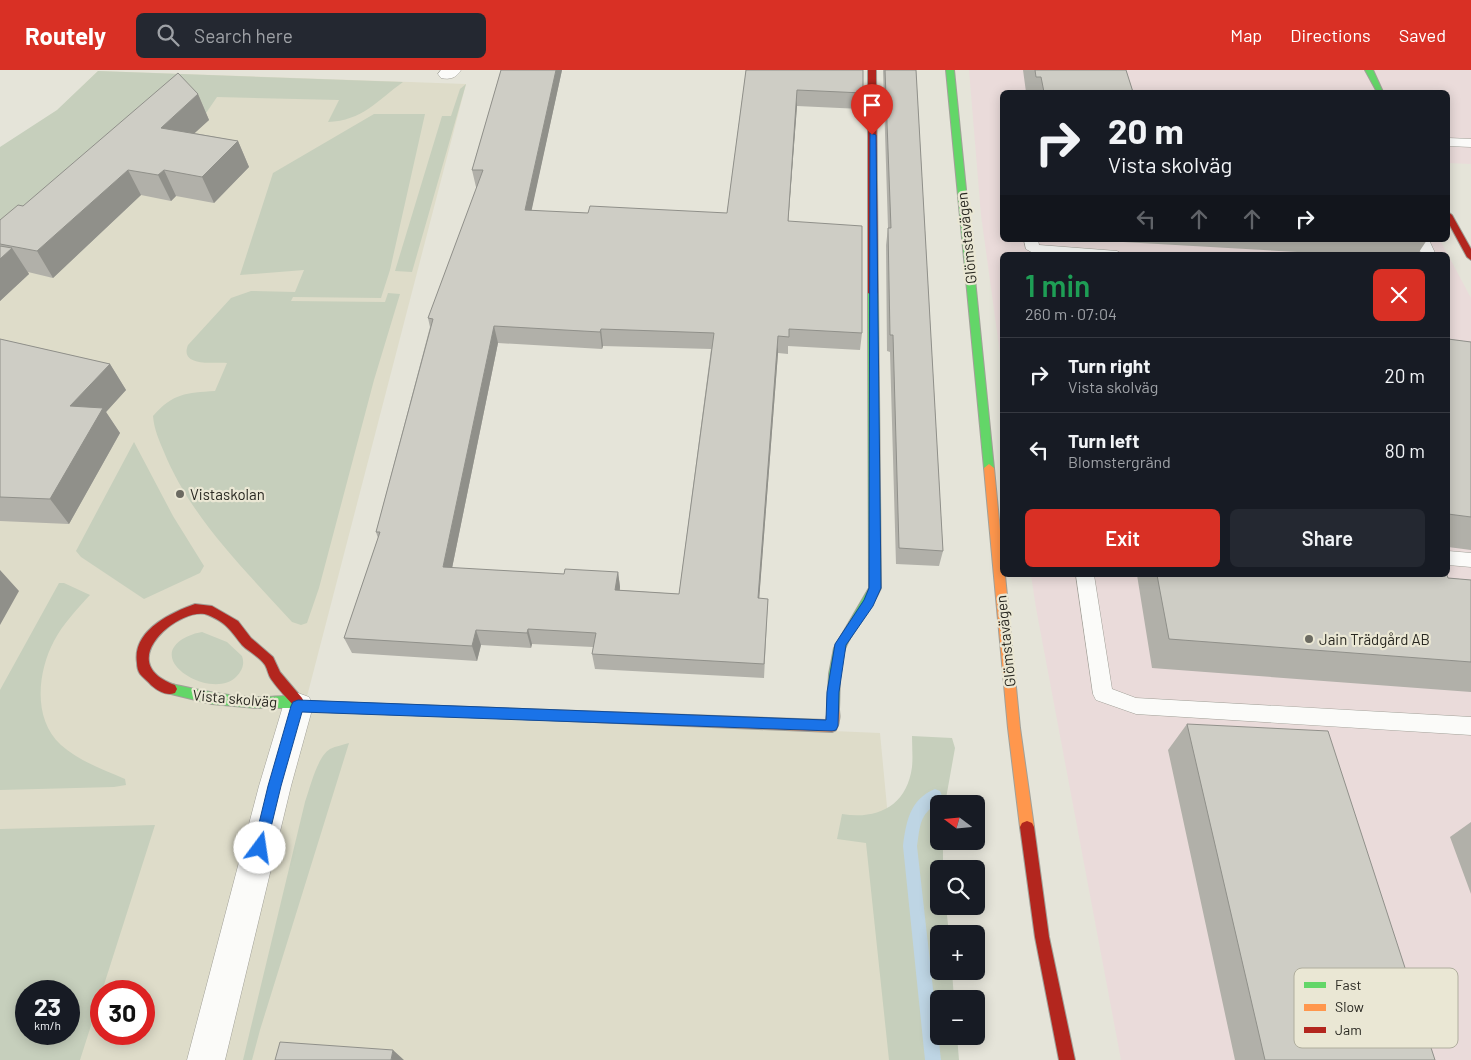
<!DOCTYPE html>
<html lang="en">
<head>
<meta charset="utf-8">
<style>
	:root { --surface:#171b24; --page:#242831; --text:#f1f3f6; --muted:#9ea1a6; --line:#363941; --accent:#d93025 }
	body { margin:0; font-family:Barlow,sans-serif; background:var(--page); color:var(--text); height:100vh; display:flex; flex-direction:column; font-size:19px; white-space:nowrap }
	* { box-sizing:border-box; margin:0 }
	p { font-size:16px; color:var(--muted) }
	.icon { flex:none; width:28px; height:28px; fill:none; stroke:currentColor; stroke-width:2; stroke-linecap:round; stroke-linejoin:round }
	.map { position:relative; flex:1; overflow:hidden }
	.side { position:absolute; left:1000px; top:182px; width:450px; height:325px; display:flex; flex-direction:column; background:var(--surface); border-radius:8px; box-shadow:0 2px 12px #0003 }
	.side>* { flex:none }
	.top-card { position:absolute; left:1000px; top:20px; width:450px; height:152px; border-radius:8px; box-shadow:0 2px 12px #0003; background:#171b24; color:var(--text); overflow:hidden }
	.needle { width:32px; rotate:286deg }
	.fabs { position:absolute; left:930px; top:725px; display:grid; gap:10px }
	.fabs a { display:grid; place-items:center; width:55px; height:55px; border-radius:8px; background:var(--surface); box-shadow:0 2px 12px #0003; font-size:25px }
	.speed { position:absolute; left:15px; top:910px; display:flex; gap:10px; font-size:25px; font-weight:700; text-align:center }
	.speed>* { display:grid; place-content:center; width:65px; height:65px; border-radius:50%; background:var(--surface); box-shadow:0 2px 12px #0003; line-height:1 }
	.speed small { font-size:12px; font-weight:400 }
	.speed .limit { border:8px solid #d22; background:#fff; color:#111 }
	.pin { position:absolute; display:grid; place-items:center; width:42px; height:42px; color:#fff; margin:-51px -21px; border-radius:50% 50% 50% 0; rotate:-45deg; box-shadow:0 0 5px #0007 }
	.pin .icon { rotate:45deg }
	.me { position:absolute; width:55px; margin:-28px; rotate:14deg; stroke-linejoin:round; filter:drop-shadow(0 0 4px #0008) }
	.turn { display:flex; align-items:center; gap:18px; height:105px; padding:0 25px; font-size:22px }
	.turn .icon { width:65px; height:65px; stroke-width:2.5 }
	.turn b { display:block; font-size:35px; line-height:42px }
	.lanes { display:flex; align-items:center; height:48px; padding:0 25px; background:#0003; justify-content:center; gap:25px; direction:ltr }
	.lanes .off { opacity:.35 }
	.round { display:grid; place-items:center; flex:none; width:52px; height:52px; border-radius:8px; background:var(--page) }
	.summary { display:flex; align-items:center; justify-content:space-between; height:85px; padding:0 25px }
	h1 { font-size:30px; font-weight:600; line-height:38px; color:#1e9e55 }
	.primary-button { display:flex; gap:10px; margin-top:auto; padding:10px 25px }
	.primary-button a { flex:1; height:58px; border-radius:8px; background:var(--accent); color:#fff; font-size:20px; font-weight:600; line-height:58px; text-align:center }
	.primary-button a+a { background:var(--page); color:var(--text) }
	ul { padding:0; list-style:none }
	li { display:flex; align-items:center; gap:15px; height:75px; padding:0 25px; border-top:1px solid var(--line) }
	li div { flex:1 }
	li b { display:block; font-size:19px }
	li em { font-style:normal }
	header { display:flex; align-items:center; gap:30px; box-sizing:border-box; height:70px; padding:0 25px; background:var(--accent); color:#fff }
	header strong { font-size:24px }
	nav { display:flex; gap:28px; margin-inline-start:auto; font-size:18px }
	.search { width:350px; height:45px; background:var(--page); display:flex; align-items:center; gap:12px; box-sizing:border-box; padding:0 18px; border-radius:8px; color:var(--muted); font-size:19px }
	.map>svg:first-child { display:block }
	.built { fill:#dedcc9; fill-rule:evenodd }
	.industrial { fill:#eadbda }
	.green { fill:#c6cfbc; fill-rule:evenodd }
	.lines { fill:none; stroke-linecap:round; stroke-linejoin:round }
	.stream { fill:#bed5e4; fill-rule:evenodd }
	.lane-casing { stroke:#a1a098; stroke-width:1 }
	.street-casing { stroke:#a1a098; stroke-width:1 }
	.fast-casing { stroke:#a1a098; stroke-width:2 }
	.slow-casing { stroke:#a1a098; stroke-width:2 }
	.jam-casing { stroke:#a1a098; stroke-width:2 }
	.lane { fill:#fbfbf9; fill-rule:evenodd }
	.street { fill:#fbfbf9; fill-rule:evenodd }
	.fast { fill:#63d668; fill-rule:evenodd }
	.slow { fill:#ff974d; fill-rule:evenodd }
	.jam { fill:#b3261e; fill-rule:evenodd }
	.wall { fill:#b1b0a9; fill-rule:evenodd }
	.shaded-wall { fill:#90908a }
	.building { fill:#cecdc5; stroke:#90908a; fill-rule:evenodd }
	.route { fill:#1a73e8; stroke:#114b97 }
	.poi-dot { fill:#6b6a61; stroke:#eae7d4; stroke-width:2 }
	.labels { text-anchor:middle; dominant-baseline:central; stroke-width:4.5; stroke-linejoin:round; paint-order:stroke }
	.street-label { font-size:15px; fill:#292821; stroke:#eae7d4 }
	.poi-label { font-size:15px; fill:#292821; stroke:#eae7d4; text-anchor:start }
	.key { fill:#eae7d4; stroke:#b0ae9e; stroke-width:1 }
	.key-label { font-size:14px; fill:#292821 }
</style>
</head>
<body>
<header>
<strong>Routely</strong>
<div class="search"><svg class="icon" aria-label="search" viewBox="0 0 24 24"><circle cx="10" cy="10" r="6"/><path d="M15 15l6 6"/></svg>Search here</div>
<nav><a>Map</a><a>Directions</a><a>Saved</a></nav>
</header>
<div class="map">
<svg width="1471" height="990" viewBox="0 0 1471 990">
	<rect width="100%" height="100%" fill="#e5e4d9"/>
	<!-- built -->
	<path class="built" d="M98,1L466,14L304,638L880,663L911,990H0V96ZM26,921H69V964H26ZM101,921H144V964H101Z"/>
	<!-- industrial -->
	<path class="industrial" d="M969,0H1471V94L1448,93V22H1002V170H1440L1471,228V990H1121L1036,538L1031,505H1448V185H1002V298L981,145Z"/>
	<!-- green -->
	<path class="green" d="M98,1L403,12C378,30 362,51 328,52L339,30L217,27L189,68L0,191V77L57,40Z
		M466,14L412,202L395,201L442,46H451L460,19Z
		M374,44H425L390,200L381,228L293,227L291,231L385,232L388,223L400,224L374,310L319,518L307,553L301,555L292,552C244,499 191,448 164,382C159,370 154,359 153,346C173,323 186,323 215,321L227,293C214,292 179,297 188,275L231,228L251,221L295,222L304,200L240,205L273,103Z
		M134,372L173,446L204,496L200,503L144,529L81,487L76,481Z
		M59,513H64L90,525C77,539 63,554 54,571C38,601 32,649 61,675C79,691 102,699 125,709L126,715L114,717L0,720V620Z
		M202,562L227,572L242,586C245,594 242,601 236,607C220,623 182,610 173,591C166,574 189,564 202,562Z
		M912,666L952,668L955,678L945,734H939V771H943V799H939V836H946L949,864H939V901H952L954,929H939V966H957L959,990H889L866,773L837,769L842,744C877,750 907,736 912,697C913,687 912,676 912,666Z
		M349,673L260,960L252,990H243L305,732C310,718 317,687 330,679C336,676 343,675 349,673Z
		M155,755L80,990H0V759ZM69,921V964H26V921Z"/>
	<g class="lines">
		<!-- stream -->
		<path class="stream" d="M935,719L940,721L942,726C939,733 933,735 928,741C919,750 919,764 917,776L941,990H925L903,776C906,752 910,729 935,719Z"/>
		<!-- lane casing -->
		<g class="lane-casing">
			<path id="lane" d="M1448,68L1471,69V77L1448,76Z
				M1024,170H1038L1039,175L1117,181L1124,185L1033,183L1026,179Z
				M1415,170H1429L1436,185H1422Z
				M1448,481L1471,483V497L1448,495Z
				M1076,505H1094L1112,619L1136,628L1471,647V665L1136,644L1096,630L1093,624Z"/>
		</g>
		<!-- street casing -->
		<g class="street-casing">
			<path id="street" d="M441,0H461C456,8 450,10 441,8L438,4Z
				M298,623L309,627L313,636L291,716L225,990H187L259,716L283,636L287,627Z"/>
		</g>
		<!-- fast casing -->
		<g class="fast-casing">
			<path id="fast" d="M946,0H954L994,398L989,402L984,398Z
				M1365,0H1373L1383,22H1377Z
				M873,220L878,223L881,518C872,538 858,554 848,572C838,591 840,619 839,639L837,643L833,644L829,643L827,639L829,604L834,578L869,518L868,223Z
				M171,614C203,621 234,628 267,627C276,627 298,623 304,631L522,639L526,640L528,644L526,648L522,649L298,641L293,638H257L212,634L171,624L167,623L165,619L167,615Z"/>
		</g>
		<!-- slow casing -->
		<g class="slow-casing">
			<path id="slow" d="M989,394L994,398L1002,481V505H1005L1020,658L1034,757L1032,761L1027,763L1022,761L1020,757L1008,658L984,398Z
				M833,634L837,635C841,642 840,653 836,660L832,662L522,649L518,648L516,644L518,640L522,639L826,650L829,635Z"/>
		</g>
		<!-- jam casing -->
		<g class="jam-casing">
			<path id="jam" d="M868,0H876L878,223L873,226L868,223Z
				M1448,142L1452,145L1471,179V190L1467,187L1448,152Z
				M195,534L212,536L238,551L251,568L273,587L280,602L302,628L304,632L302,636L298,637L294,636C286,627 278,619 271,609C268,605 268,600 265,595C260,587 249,582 242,575C230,560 227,553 208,545C183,534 110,592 175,615L177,619L175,623C166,626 158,621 151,615C148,611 143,608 140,604C138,601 137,597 137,593C132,561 170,543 195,534Z
				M1027,751L1032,753L1034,757L1049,867L1075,990H1059L1035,867L1020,757L1022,753Z"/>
		</g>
		<!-- lane -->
		<use href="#lane" class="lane"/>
		<!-- street -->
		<use href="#street" class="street"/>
		<!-- fast -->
		<use href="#fast" class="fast"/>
		<!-- slow -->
		<use href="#slow" class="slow"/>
		<!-- jam -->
		<use href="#jam" class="jam"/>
	</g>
	<!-- wall -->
	<path class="wall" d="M501,0H562L531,141L588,143H727L746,0L863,23L861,39L797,36L788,151L862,263L860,280L788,276V284L778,283L759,529H768L764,608L595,599L592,584L593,577L532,574L531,578L481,575L477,591L352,583L344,568L378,468L376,462L430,257L428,248L477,117H476L472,100ZM498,273L602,279L603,276L711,279L679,524L620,520V517L618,502L564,504L452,498Z
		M883,0H916L943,481L939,496L896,494L890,282L887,281L886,175L888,158Z
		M1023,0H1126L1133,22H1026Z
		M198,24L209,50L194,63L238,71L249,97L214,133L176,126L171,131L141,125L53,208L28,202L29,204L0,231V150L23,136Z
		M1088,170H1427L1417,185H1351Z
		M0,269L110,294L126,320L106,342L120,363L69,454L0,451Z
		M1448,269L1471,272V480L1448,477Z
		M1137,505L1448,508L1471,510V622L1152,598Z
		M1187,654L1435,990H1235L1168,680Z
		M1471,752V824L1450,767Z"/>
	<!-- shaded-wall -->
	<path class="shaded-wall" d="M556,0H562L528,157L525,140Z
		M797,20V36L787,168L788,151Z
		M198,24L209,50L173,83L161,58Z
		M238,71L249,97L214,133L202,107Z
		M128,100L141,125L53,208L37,181Z
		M164,100L176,126L171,131L158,105Z
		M12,178L29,204L0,231V189Z
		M494,256L498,273L449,513L443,497Z
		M601,259L603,276L602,279L600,262Z
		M778,266V283L758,544V528Z
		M110,294L126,320L106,342L120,363L69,454L50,429L70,336Z
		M0,500L19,521L0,555Z
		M618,502L620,517L618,535L615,520Z
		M528,559L532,574L531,578L527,563Z
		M476,560L481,575L477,591L472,576Z
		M393,980L404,990H391Z"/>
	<!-- building -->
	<path class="building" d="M501,0H556L525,140L588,143L590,136L727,143L746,0H863V23L797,20L788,151L862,156V263L789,259V267L778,266L758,528L768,529L764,594L592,584L596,563L528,559L527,563L476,560L472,576L344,568L380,462H376L433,249L428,248L483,100H472ZM494,256L600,262L601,259L714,263L679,524L615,520L618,502L565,499L564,504L443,497Z
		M885,0H916L943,481L899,478L893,265H890L888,158H891Z
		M1035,0H1126L1133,22H1044L1041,7H1036Z
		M178,3L198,24L161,58L238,71L202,107L164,100L158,105L128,100L37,181L0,174V150L18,135L23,136Z
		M0,176L12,178L0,189Z
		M0,269L110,294L70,336L103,338L50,429L0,427Z
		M1448,269L1471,272V447L1448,444Z
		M1157,505H1447L1448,508L1471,510V592L1169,569Z
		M1187,654L1328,661L1435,990H1265Z
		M280,972L393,980L391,990H275Z"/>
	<!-- route -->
	<path class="route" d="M870,63L876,65L881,518L873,536L846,575L839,622L838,656L836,660L832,661L302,642L281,716L266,778L264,782L260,784L255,782L253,778L268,716L291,636L293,632L298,630L826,650L827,622L835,574L864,530L869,518Z"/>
	<!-- markers -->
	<g class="poi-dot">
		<circle cx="180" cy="424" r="5"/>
		<circle cx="1309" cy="569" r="5"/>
	</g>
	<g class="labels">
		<!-- street labels -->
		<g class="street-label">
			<text transform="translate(966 168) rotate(-96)">Glömstavägen</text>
			<text transform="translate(1005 571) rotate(-96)">Glömstavägen</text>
			<text transform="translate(235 628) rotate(5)">Vista skolväg</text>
		</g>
		<!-- poi labels -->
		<g class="poi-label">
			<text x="190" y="424">Vistaskolan</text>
			<text x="1319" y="569">Jain Trädgård AB</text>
		</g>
	</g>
	<!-- legend -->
	<rect x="1294" y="898" width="164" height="80" rx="8" class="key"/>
	<rect x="1304" y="912" width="22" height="6" fill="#63d668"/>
	<rect x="1304" y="934" width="22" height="7" fill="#ff974d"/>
	<rect x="1304" y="957" width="22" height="6" fill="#b3261e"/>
	<g class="key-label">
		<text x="1335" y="920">Fast</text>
		<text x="1335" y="942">Slow</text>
		<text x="1335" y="965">Jam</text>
	</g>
</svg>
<div class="fabs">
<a><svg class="needle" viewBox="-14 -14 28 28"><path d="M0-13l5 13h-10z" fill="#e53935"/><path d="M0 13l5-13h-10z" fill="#9ea1a6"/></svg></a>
<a><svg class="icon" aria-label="search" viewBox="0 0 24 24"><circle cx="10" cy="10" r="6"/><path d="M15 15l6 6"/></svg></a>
<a>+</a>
<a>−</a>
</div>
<div class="speed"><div>23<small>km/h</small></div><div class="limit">30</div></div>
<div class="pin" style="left:872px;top:65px;background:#d93025"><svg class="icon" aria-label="arrive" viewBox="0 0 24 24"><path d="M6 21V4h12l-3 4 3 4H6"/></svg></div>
<svg class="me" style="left:260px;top:778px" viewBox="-20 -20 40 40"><circle r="19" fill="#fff"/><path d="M0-13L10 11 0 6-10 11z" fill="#1a73e8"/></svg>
<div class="top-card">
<div class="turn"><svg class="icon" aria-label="right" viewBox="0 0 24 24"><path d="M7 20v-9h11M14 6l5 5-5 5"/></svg><div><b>20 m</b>Vista skolväg</div></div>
<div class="lanes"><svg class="icon off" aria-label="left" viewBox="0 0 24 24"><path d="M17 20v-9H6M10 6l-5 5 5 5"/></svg><svg class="icon off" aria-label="ahead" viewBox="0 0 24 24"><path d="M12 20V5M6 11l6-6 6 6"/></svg><svg class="icon off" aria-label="ahead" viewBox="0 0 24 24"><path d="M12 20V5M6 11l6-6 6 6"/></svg><svg class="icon" aria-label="right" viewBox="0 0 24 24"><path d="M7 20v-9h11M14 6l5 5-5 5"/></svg></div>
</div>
<section class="side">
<div class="summary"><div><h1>1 min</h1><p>260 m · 07:04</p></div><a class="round" style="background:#d93025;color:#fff"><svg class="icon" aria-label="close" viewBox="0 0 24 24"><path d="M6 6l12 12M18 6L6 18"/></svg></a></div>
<ul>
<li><svg class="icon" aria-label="right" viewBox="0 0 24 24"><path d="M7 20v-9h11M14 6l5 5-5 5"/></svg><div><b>Turn right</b><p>Vista skolväg</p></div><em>20 m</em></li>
<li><svg class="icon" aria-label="left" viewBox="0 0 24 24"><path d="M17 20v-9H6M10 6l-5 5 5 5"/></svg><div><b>Turn left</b><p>Blomstergränd</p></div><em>80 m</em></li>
</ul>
<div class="primary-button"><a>Exit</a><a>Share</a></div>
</section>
</div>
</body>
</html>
